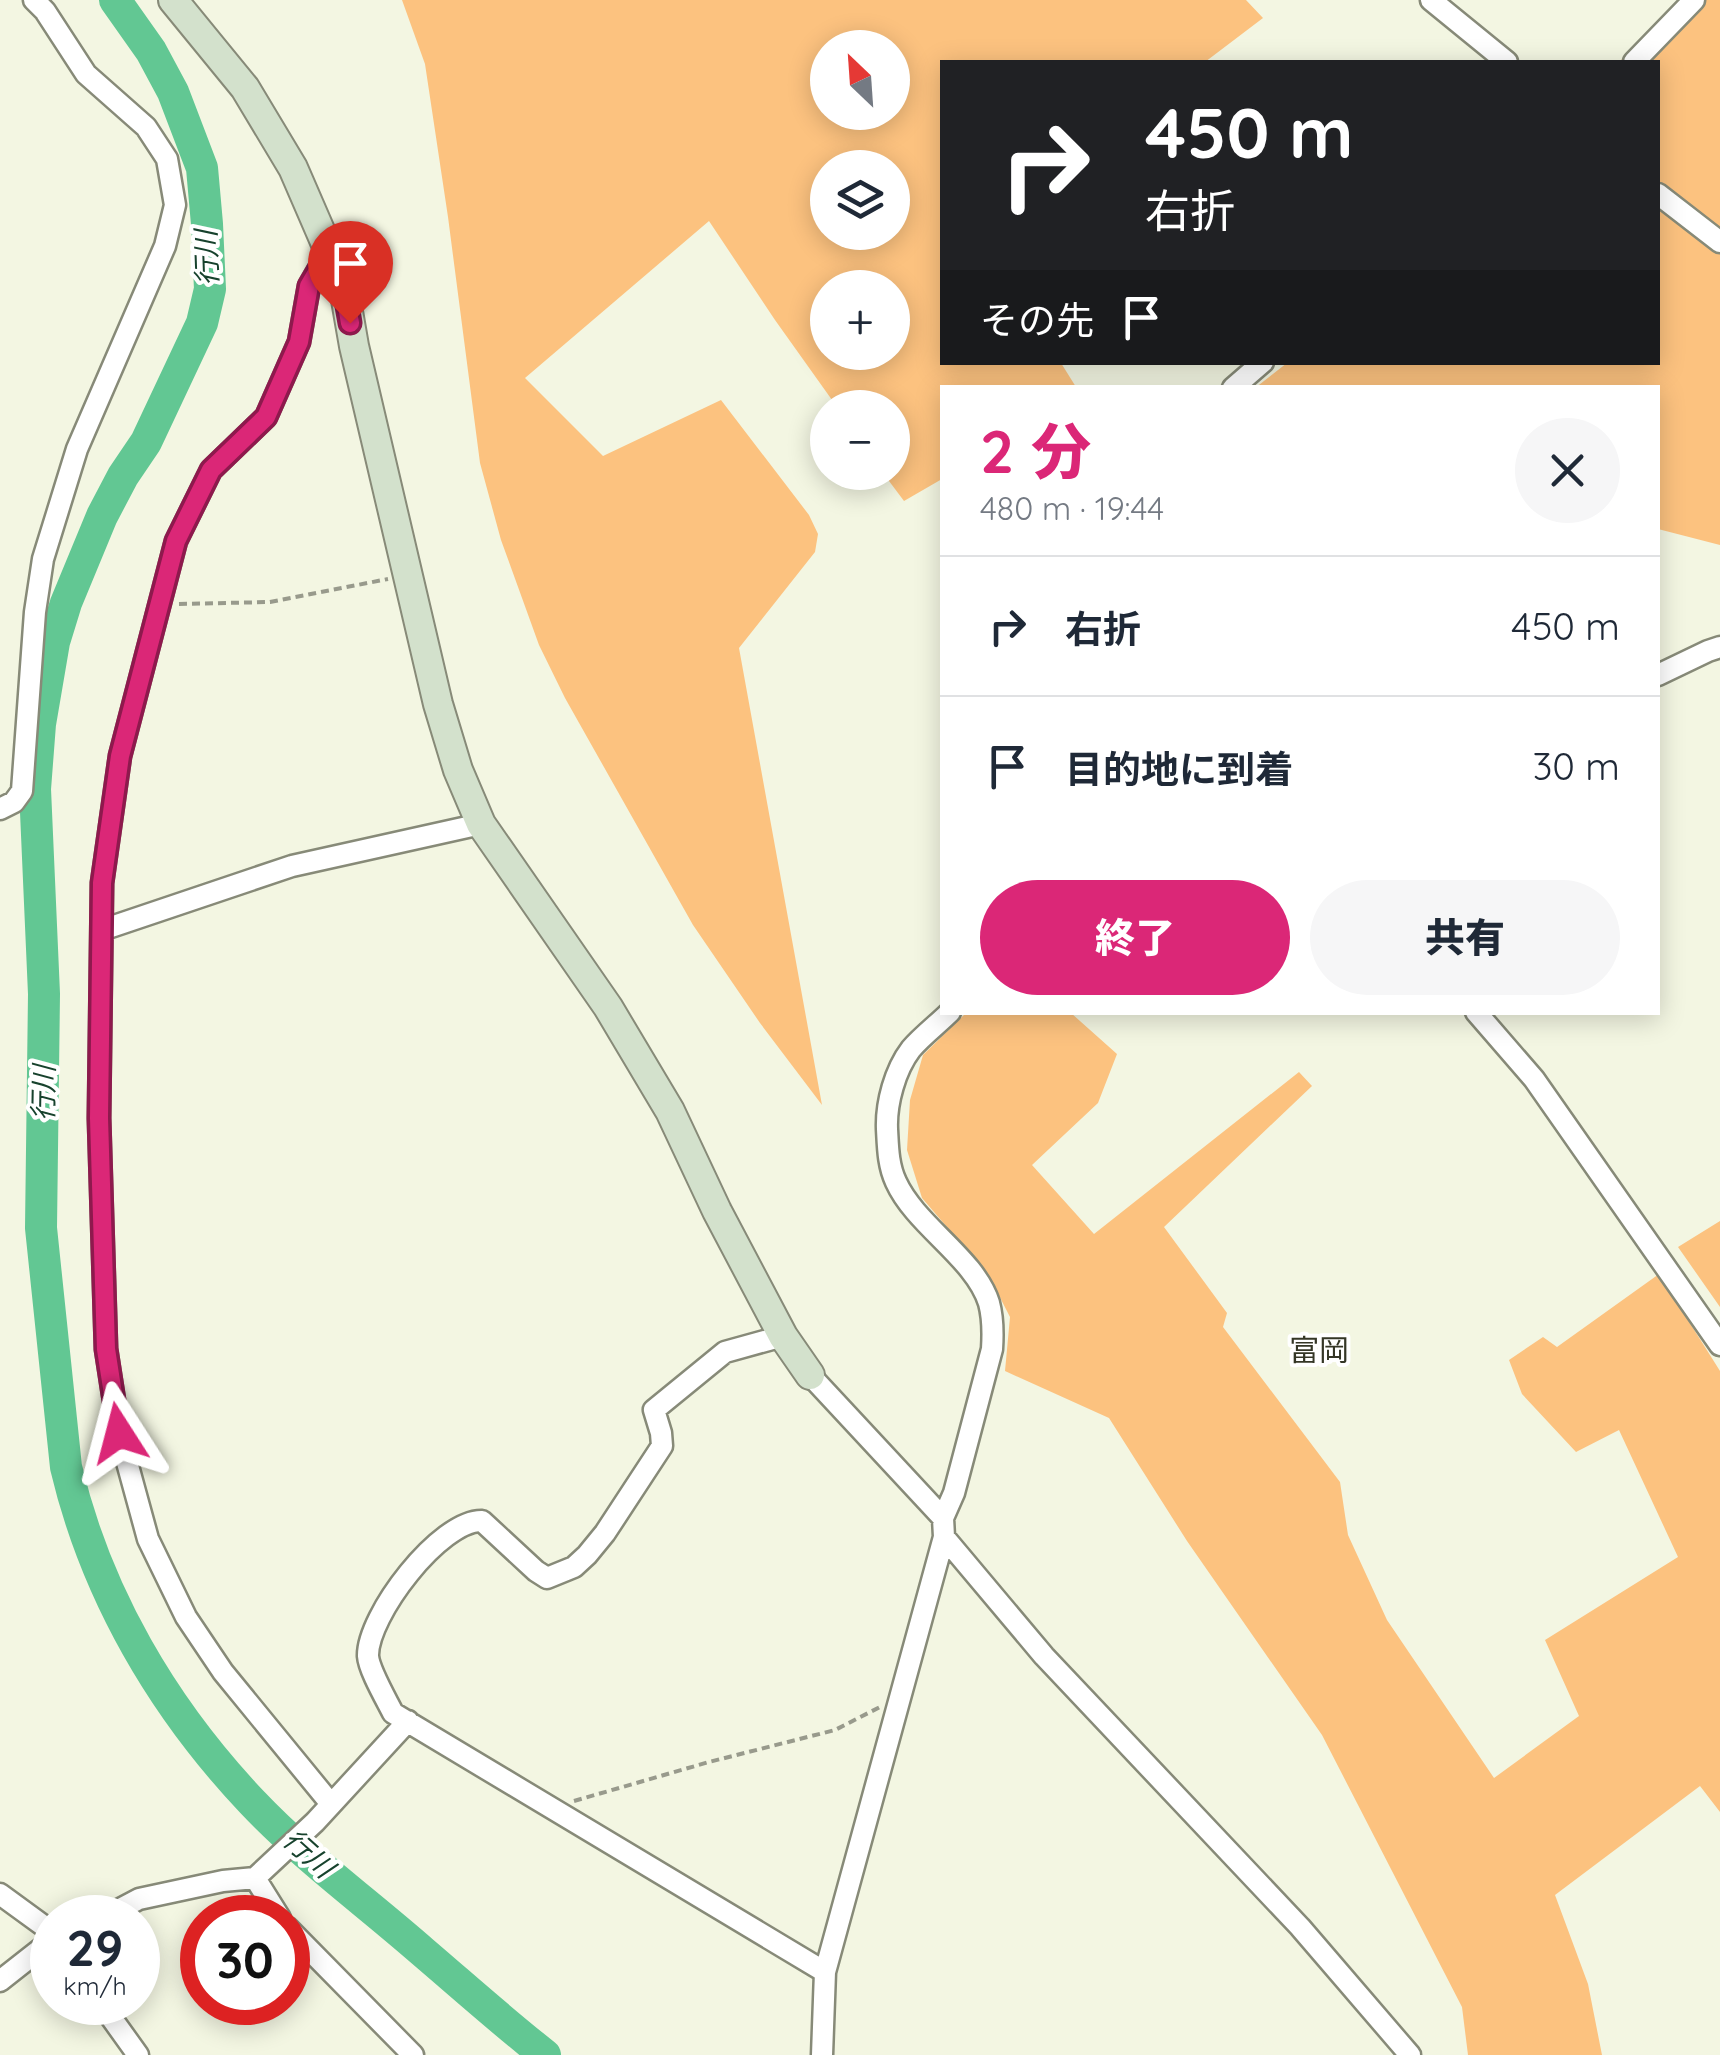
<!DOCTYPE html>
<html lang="ja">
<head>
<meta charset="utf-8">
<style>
	:root { --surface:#fff; --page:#f6f6f7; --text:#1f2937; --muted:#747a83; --line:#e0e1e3; --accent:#db2777 }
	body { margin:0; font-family:Quicksand,"Noto Sans JP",sans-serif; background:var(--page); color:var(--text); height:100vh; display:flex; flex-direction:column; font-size:38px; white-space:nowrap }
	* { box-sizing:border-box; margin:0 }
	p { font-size:32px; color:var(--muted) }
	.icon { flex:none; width:55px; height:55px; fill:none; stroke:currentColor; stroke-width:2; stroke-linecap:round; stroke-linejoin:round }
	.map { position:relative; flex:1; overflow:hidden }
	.panel { position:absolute; left:940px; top:385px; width:720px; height:630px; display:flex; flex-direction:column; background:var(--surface); border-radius:0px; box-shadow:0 5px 25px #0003 }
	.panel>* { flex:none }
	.banner { position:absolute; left:940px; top:60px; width:720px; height:305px; border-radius:0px; box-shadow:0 5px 25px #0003; background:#202124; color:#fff; overflow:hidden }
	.needle { width:65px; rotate:335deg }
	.controls { position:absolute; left:810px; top:30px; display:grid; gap:20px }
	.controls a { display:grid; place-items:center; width:100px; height:100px; border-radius:50%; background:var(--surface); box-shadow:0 5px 25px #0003; font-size:50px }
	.speed { position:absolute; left:30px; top:1895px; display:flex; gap:20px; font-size:50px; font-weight:700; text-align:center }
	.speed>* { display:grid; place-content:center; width:130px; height:130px; border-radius:50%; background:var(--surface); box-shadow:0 5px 25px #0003; line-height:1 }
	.speed small { font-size:25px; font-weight:400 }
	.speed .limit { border:15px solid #d22; background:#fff; color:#111 }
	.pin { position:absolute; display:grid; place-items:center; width:85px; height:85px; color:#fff; margin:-102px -42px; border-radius:50% 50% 50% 0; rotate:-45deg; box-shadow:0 0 10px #0007 }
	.pin .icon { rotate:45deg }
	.me { position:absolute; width:110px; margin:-55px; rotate:351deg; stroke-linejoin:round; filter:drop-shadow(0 0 8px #0008) }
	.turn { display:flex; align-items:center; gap:35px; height:210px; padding:0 40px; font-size:45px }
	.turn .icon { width:130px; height:130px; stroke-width:2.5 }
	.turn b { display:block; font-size:70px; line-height:85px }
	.then { display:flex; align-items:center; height:95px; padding:0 40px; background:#0003; gap:20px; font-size:38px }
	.round { display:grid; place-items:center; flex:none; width:105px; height:105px; border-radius:52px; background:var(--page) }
	.headline { display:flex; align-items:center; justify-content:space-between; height:170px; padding:0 40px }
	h1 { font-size:60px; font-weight:800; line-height:75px; color:var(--accent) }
	.cta { display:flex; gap:20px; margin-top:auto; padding:20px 40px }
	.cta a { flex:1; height:115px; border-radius:60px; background:var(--accent); color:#fff; font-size:40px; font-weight:800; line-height:115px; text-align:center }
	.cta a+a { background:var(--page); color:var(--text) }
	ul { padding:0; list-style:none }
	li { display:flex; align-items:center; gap:30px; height:140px; padding:0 40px; border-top:2px solid var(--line) }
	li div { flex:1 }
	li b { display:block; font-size:38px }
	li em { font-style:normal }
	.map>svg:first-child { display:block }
	.green { fill:#fcc27f; fill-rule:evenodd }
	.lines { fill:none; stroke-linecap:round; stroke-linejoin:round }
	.river { stroke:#62c793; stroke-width:32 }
	.street-casing { stroke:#878a78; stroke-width:25 }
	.secondary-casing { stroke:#878a78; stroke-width:32 }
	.path { stroke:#989a8c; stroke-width:4; stroke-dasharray:8 5; stroke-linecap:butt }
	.street { stroke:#fff; stroke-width:20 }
	.secondary { stroke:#d3e1cc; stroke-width:28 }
	.route-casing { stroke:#8e194d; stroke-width:25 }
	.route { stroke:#db2777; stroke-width:18 }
	.labels { text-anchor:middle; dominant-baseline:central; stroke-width:8; stroke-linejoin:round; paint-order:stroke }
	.water-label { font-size:28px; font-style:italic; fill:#17422d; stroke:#fff }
	.quarter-label { font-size:30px; fill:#343626; stroke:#fff }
</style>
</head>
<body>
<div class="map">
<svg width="1720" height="2055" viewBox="0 0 1720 2055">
	<rect width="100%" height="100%" fill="#f3f6e2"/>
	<!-- green -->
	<path class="green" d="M402,0H1246L1263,18L1205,62H942V362L1061,363L1076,387L942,388V479L904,501L883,473L892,472V408L837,407L775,320L709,221L525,378L603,456L721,400L809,515L818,534L815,552L739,648L822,1105L760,1023L693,925L565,698L539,645L501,540L480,463L448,217L425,64ZM828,48H892V112H828ZM828,168H892V232H828ZM828,288H892V352H828Z
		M1685,0H1720V545L1658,529V388H1255L1287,363L1658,362V62H1619Z
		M966,1013H1071L1117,1054L1098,1103L1032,1165L1094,1234L1299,1072L1312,1086L1164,1227L1227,1313L1223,1327L1340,1482L1348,1535L1387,1620L1494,1778L1579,1716L1545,1640L1678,1557L1619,1430L1576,1452L1522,1394L1509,1360L1543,1337L1557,1347L1659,1274L1720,1371V1812L1700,1786L1555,1895L1588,1984L1602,2055H1468L1462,2007L1322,1735L1187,1541L1109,1418L1005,1371L1010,1317L989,1276L922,1198L907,1150L910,1100L923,1055Z
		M1720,1221V1307L1678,1247Z"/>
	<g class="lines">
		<!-- river -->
		<path class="river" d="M115,0L151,51L173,92L202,168L207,224L210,289L202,323L146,442L123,476L102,516L66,603L54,642L40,724L35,789L44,994L41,1228L66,1467C96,1594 163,1708 252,1802C304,1857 366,1902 423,1952C464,1987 503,2022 545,2055"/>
		<!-- street casing -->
		<g class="street-casing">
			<path id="street" d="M1431,0L1507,62
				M1634,62L1694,0
				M1658,194L1720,242
				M329,251L309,286L299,342L266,417L211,470L176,541L120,756L102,883L99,1119L106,1349L119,1433L148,1539L186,1617L223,1672L331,1804
				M1233,388L1263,362
				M1658,675L1708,651L1720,647
				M0,809L14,802L22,791L35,612L43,559L77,449L165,246L175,205L167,159L146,127L86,74L45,11L34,0
				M102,930L292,866L481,824
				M1476,1012L1534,1079L1720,1345
				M783,1336L725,1352L654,1410L661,1433L662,1446L605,1533L587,1555L574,1567L547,1578L536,1571L482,1521C440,1520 367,1616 368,1656C369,1670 386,1699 393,1713L825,1972
				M810,1375L943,1518
				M944,1537L1044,1656L1300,1927L1410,2055
				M255,1878L280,1918
				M0,1894L52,1932
				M103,1918L139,1899L223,1881L255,1878L315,1822L408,1721
				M288,1928L413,2055
				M0,1981L52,1940
				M100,2002L138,2055
				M822,2055L825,1972L944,1537L943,1518L954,1493L992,1349C993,1334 993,1318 989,1303C975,1258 916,1226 896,1182C888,1165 888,1147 887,1129C886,1103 895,1070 911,1049C922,1036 938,1024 950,1012"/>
		</g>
		<!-- secondary casing -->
		<g class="secondary-casing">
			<path id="secondary" d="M173,0L245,88L293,168L329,251L346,300L354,346L438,704L458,770L481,824L608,1007L670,1111L717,1211L783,1336L810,1375"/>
		</g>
		<!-- path -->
		<path class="path" d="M179,604L270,602L388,579
			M574,1801L709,1762L835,1730L880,1707"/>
		<!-- street -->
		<use href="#street" class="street"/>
		<!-- secondary -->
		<use href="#secondary" class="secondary"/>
	</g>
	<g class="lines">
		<!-- route casing -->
		<g class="route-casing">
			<path id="route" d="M119,1433L106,1349L99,1118L102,883L120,756L176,541L211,470L266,417L299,342L309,286L329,252L346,300L350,323"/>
		</g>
		<!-- route -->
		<use href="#route" class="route"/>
	</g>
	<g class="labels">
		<!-- water labels -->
		<g class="water-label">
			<text transform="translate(206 258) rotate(-92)">行川</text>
			<text transform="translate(43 1093) rotate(-89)">行川</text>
			<text transform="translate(309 1853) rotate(42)">行川</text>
		</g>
		<!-- quarter labels -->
		<g class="quarter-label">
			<text x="1319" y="1350">富岡</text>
		</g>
	</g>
</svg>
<div class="controls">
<a><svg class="needle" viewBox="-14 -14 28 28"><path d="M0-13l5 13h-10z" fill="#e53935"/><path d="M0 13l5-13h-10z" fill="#747a83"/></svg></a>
<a><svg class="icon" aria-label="layers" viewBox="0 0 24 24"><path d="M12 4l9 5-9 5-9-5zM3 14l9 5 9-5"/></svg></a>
<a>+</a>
<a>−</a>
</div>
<div class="speed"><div>29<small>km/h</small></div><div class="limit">30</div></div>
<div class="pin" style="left:350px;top:323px;background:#d93025"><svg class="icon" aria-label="arrive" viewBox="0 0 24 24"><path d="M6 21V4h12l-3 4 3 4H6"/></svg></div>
<svg class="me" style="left:119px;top:1433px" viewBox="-20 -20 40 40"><path d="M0-17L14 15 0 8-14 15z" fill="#db2777" stroke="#fff" stroke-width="4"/></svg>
<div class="banner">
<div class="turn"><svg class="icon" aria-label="right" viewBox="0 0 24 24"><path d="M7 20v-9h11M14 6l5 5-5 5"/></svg><div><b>450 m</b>右折</div></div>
<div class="then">その先<svg class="icon" aria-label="arrive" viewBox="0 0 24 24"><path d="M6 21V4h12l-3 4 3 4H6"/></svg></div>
</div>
<section class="panel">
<div class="headline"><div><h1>2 分</h1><p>480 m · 19:44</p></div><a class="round"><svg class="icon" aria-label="close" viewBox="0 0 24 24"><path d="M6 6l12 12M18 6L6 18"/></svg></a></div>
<ul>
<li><svg class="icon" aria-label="right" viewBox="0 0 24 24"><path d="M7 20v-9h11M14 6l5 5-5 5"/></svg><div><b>右折</b></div><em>450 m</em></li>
<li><svg class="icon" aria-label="arrive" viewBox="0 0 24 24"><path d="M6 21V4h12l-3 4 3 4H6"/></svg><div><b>目的地に到着</b></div><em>30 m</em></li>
</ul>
<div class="cta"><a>終了</a><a>共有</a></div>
</section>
</div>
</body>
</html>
